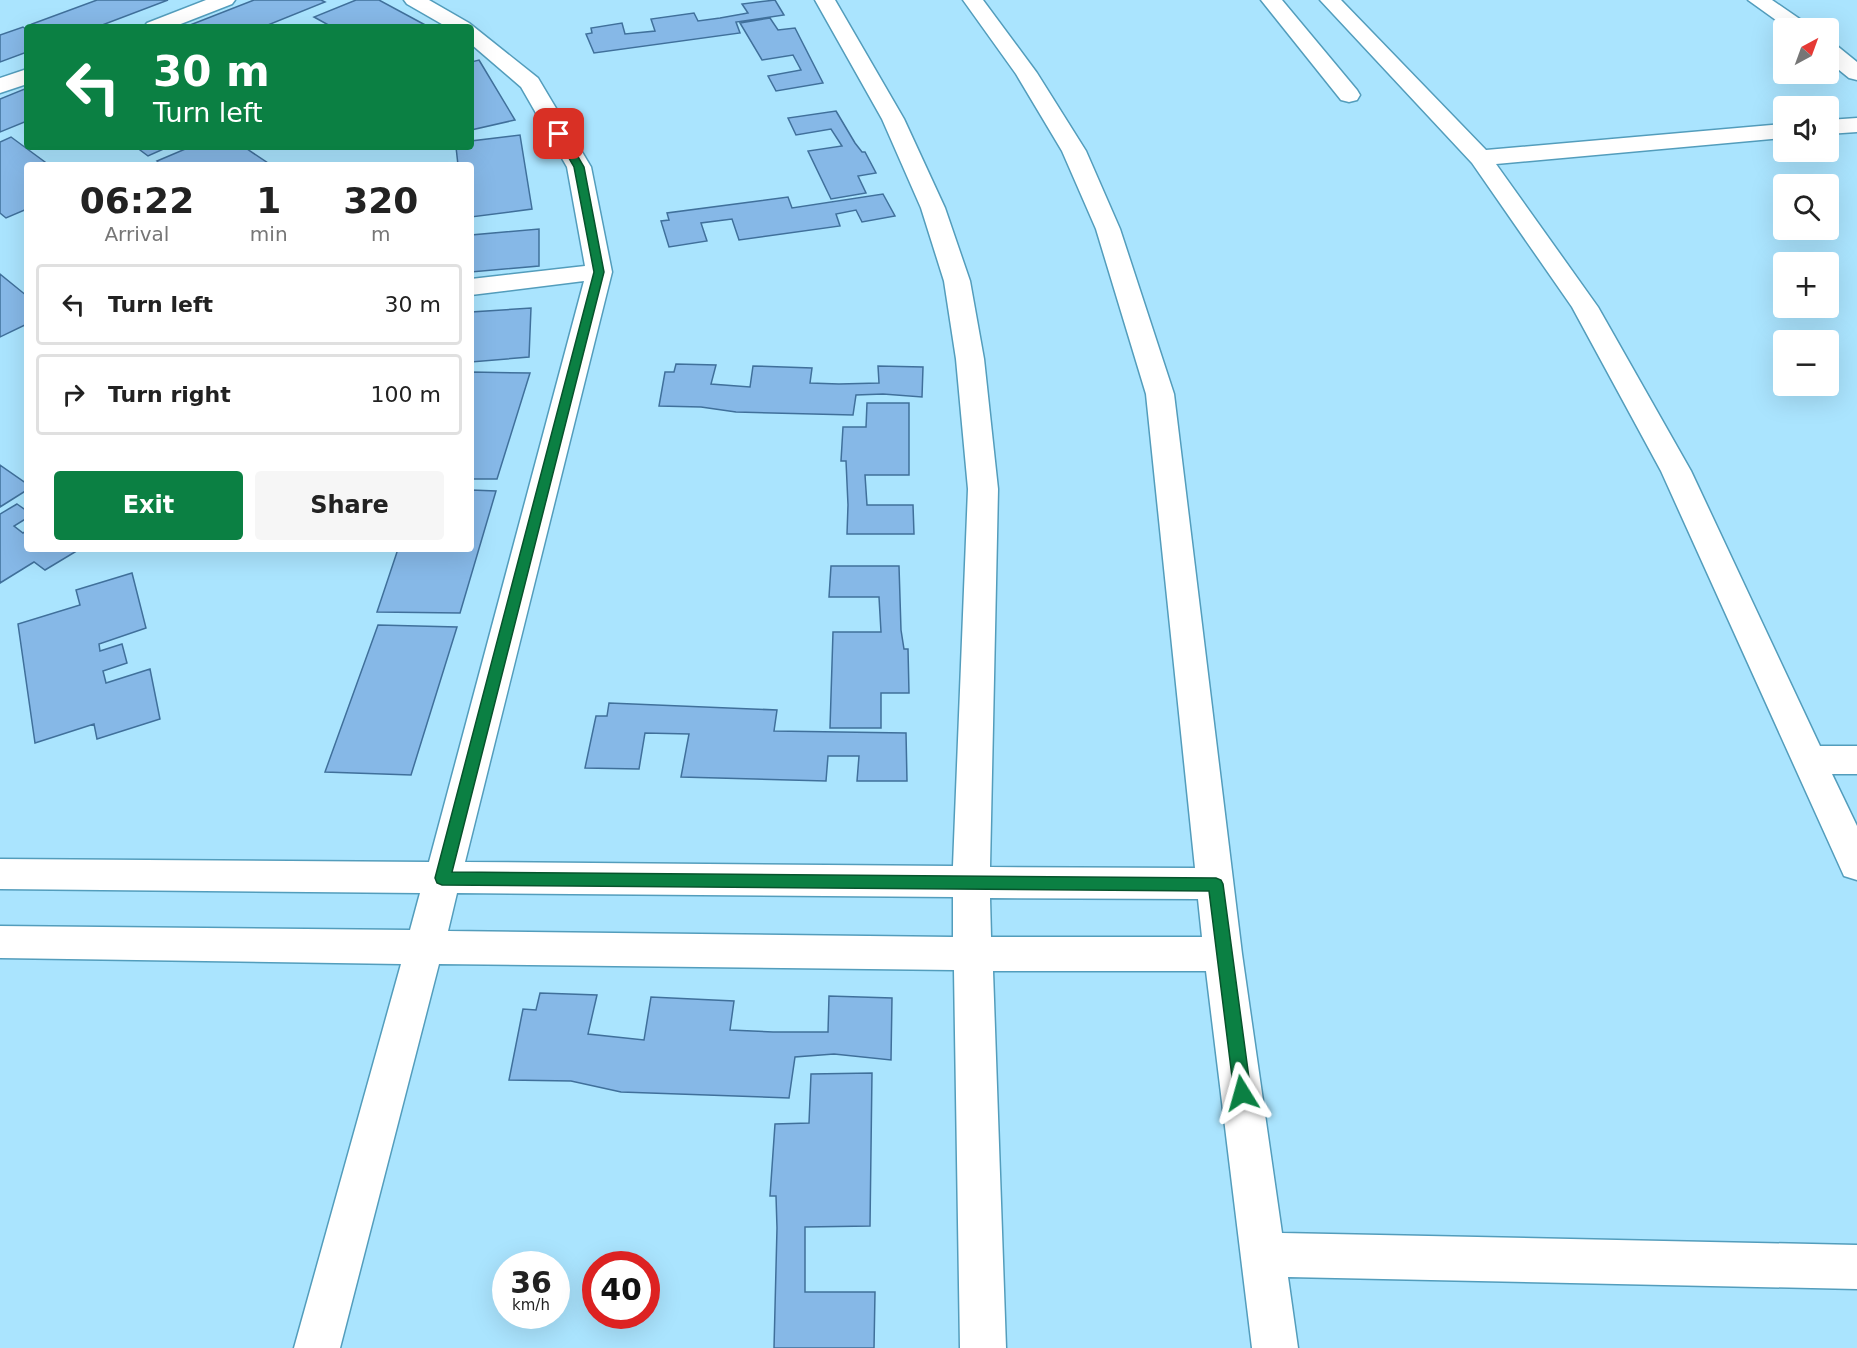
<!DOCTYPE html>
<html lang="en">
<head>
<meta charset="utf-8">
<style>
	:root { --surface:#fff; --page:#f6f6f6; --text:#222; --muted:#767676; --line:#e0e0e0; --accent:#0b8043 }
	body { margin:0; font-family:"DejaVu Sans",sans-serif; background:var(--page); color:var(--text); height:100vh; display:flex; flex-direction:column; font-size:22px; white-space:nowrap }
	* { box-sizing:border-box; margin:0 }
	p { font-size:20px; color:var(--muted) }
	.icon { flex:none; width:33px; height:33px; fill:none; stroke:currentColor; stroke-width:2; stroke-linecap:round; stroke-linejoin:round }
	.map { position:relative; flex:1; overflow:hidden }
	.sheet { position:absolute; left:24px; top:162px; width:450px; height:390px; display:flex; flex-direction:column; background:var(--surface); border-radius:6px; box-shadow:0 6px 24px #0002 }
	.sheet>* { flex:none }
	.guide { position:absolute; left:24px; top:24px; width:450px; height:126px; border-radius:6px; box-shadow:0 6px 24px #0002; background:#0b8043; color:#fff; overflow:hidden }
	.needle { width:39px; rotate:41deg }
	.buttons { position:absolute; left:1773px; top:18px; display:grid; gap:12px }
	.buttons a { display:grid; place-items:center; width:66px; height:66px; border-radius:6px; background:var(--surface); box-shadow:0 6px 24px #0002; font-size:30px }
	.speed { position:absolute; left:492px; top:1251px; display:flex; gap:12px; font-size:30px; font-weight:700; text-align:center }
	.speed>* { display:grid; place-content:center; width:78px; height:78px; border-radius:50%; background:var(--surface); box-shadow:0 6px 24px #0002; line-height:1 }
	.speed small { font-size:15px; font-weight:400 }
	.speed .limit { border:9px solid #d22; background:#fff; color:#111 }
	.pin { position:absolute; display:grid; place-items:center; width:51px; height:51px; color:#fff; margin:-26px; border-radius:12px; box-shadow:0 3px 9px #0006 }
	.me { position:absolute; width:66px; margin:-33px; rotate:352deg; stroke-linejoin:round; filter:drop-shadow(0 0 4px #0008) }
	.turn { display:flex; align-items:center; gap:21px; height:126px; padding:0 30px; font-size:27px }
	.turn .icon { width:78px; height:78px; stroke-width:2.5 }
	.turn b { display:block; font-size:42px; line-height:51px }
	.eta { display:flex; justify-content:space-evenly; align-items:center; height:102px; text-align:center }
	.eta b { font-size:36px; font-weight:700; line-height:42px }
	.cta { display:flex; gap:12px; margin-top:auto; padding:12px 30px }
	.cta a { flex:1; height:69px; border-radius:6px; background:var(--accent); color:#fff; font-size:24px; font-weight:700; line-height:69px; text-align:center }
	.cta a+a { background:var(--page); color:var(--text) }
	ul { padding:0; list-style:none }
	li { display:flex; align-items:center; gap:18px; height:81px; margin:0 12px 9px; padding:0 18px; border:3px solid var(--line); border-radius:6px }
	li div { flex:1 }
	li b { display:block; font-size:22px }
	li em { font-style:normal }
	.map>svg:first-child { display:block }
	.building { fill:#86b8e7; stroke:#40709b; stroke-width:1.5 }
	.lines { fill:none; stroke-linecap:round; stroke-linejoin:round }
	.minor-casing { stroke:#539dbc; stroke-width:3 }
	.minor { fill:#fff; fill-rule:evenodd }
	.route { fill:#0b8043; stroke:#07532c; stroke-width:1.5 }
</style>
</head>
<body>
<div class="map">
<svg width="1857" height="1348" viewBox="0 0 1857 1348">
	<rect width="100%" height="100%" fill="#aae4fe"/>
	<!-- building -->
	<path class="building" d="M97,0H168L97,27H36L32,24Z
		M254,0H321L325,2L263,27H185Z
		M356,0H379L429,27H332L314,17Z
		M775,0L784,15L736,22L740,33L594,53L586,34L592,33L591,28L622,23L625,34L655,31L651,19L694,13L698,21L720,18L748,13L742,4Z
		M770,18L778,30L795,28L823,83L776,91L768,76L801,70L793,55L762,60L740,23Z
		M23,27L27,30V52L0,62V35Z
		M479,60L515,120L471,130V62Z
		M27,88V121L0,132V99Z
		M836,111L855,143L862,152H865L876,173L858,176L866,193L831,199L808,151L842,146L831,129L796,135L788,118Z
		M520,135L532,209L471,217V165H458L456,147H471V141Z
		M11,137L49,165H27V209L6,218L0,213V142Z
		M136,147H168L148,156Z
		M190,147H244L271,165H162L157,161Z
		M883,194L895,216L862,222L856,210L836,214L840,226L739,240L732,219L701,223L707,241L669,247L661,221L669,220L667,213L788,197L792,208Z
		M539,229V266L471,272V235Z
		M0,274L27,296V324L0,337Z
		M531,308L529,357L471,362V312Z
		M676,364L716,365L711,384L750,387L753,366L812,368L810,383L839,384L879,383L878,366L923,367L922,397L883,394L856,395L853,415L736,412L701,407L659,406L665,372H674Z
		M471,372L530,373L497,479H471Z
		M867,403H909V475H865L867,505H913L914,534H847L848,505L846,461H841L843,427H866Z
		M0,465L27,484V490L0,507Z
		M471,490L496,491L460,613L377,612L398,549H471Z
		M17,504L27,511V518L14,526L23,533L27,530V549H80L45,570L34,562L0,583V514Z
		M831,566H899L901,630L904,649H908L909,693H881V728H830L833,632H881L879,597H829Z
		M132,573L146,628L99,644L100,651L122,644L127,663L103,671L106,683L150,669L160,719L97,739L94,724L35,743L18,624L80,605L76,590Z
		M378,625L457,627L411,775L325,772Z
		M609,703L777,710L774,731L906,733L907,781H857L859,756H828L826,781L681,777L689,734L645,733L639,769L585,768L596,716H607Z
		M540,993L597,995L588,1034L644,1040L651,997L734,1001L730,1030L773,1032H828L829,996L892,998L891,1060L834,1054L795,1057L789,1098L621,1092L571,1081L509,1080L523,1009L536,1010Z
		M872,1073L870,1226L805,1227V1292H875L874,1348H774L777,1228L776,1196H770L775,1124L809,1123L811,1074Z"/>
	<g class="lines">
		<!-- minor casing -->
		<g class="minor-casing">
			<path id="minor" d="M206,0H235L232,4L173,27H144L147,23Z
				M404,0H429L469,23L538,78L591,167L612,272L465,862L953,866L968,489L956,359L944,281L921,208L882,119L815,0H835L904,119L945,208L970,281L984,359L998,489L990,867L1195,868L1146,394L1096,229L1062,151L1016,74L963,0H983L1037,73L1086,151L1120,229L1174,394L1242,954L1282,1233L1857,1245V1289L1288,1277L1298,1348H1252L1206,971H993L1006,1348H960L954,970L439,964L340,1348H294L401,964L0,958V926L410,930L420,893L0,889V859L429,862L584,281L471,295V279L585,266L567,167L521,87L471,44V27H447L407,4ZM457,893L953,897V937L448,931ZM990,898L1198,899L1202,937H991Z
				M1261,0H1282L1357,90L1360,95L1357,100L1349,102L1341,100Z
				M1320,0H1341L1486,150L1784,124V138L1496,164L1598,307L1691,471L1820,746H1857V774H1832L1857,826V880L1844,876L1661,471L1572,307L1472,163Z
				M1748,0H1772L1807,24L1810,28H1787Z
				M1828,44L1836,45L1857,62V80L1849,78L1828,61Z
				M27,69V84L0,93V78Z
				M1857,118V132L1828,134V120Z"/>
		</g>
		<!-- minor -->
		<use href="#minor" class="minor"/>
	</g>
	<!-- route -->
	<path class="route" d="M556,131H563L584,167L604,272L452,872L1216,878L1221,880L1223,884L1251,1093L1248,1098L1242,1101L1236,1098L1234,1093L1209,891L442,885L437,883L435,878L594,272L574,167L555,134Z"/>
</svg>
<div class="buttons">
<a><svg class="needle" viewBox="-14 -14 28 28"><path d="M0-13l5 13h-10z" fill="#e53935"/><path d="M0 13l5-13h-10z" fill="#767676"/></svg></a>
<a><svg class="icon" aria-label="sound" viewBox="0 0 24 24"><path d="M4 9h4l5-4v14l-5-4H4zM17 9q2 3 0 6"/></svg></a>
<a><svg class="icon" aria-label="search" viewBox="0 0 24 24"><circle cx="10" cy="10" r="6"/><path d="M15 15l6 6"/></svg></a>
<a>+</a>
<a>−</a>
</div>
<div class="speed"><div>36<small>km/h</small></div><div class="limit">40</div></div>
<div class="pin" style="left:559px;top:134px;background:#d93025"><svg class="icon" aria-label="arrive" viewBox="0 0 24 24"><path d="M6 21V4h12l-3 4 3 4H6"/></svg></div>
<svg class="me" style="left:1242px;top:1093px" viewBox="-20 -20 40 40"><path d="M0-17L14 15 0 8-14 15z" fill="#0b8043" stroke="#fff" stroke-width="4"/></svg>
<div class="guide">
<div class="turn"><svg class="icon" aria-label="left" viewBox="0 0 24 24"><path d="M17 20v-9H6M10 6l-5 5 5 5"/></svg><div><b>30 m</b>Turn left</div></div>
</div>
<section class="sheet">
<div class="eta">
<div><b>06:22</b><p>Arrival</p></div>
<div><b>1</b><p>min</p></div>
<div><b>320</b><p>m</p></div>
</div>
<ul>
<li><svg class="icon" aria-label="left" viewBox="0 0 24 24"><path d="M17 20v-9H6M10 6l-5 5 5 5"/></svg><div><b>Turn left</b></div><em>30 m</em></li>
<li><svg class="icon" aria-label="right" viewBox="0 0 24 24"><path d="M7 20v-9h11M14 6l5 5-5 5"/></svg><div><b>Turn right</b></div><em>100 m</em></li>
</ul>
<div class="cta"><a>Exit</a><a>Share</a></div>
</section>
</div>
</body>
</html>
